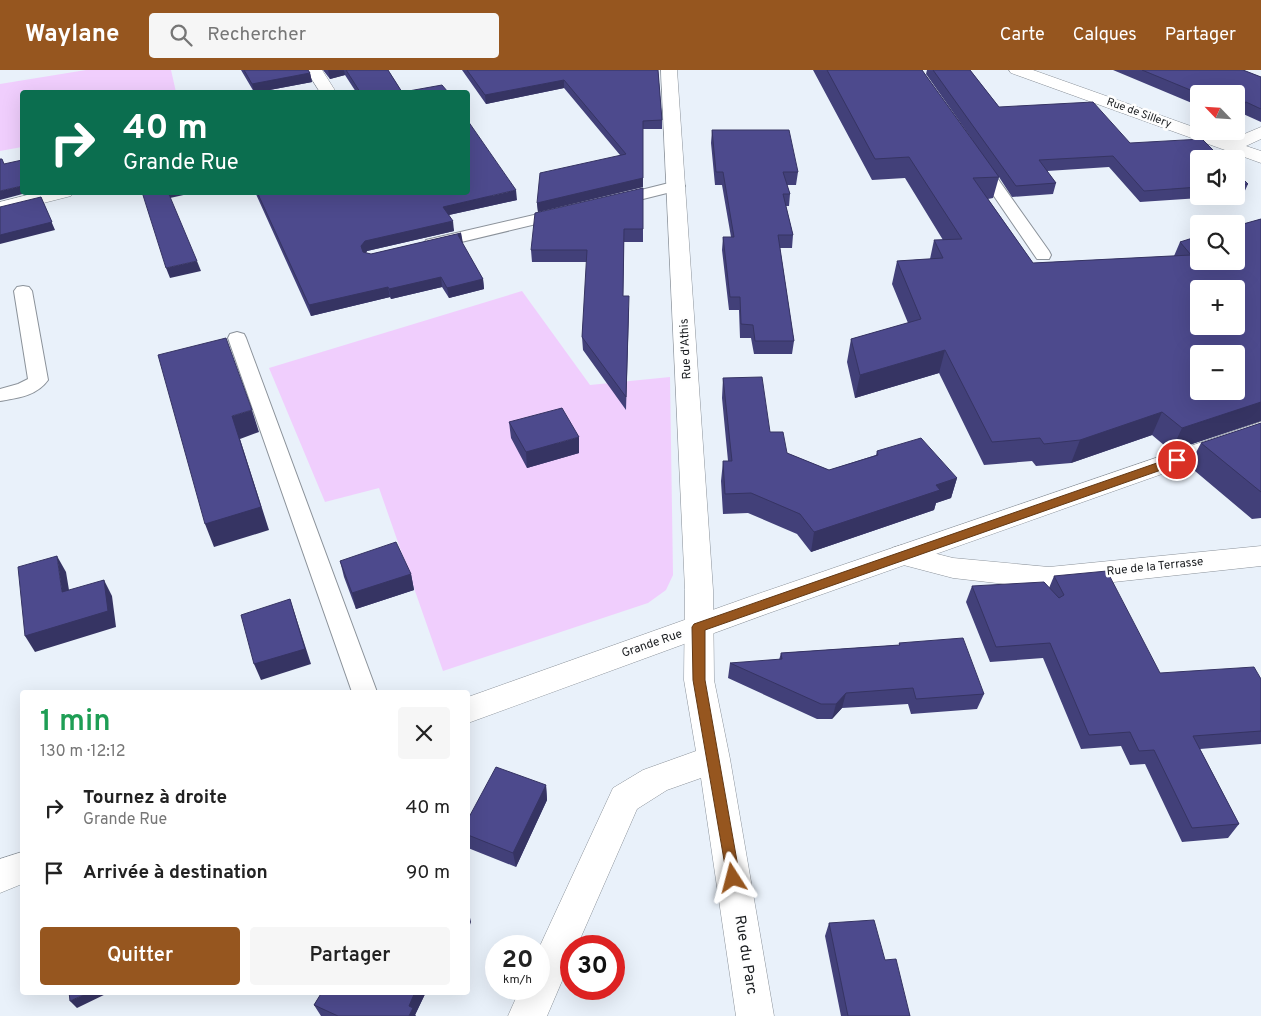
<!DOCTYPE html>
<html lang="fr">
<head>
<meta charset="utf-8">
<style>
	:root { --surface:#fff; --page:#f6f6f6; --text:#222; --muted:#767676; --accent:#96561f }
	body { margin:0; font-family:Overpass,sans-serif; background:var(--page); color:var(--text); height:100vh; display:flex; flex-direction:column; font-size:19px; white-space:nowrap }
	* { box-sizing:border-box; margin:0 }
	p { font-size:16px; color:var(--muted) }
	.icon { flex:none; width:28px; height:28px; fill:none; stroke:currentColor; stroke-width:2; stroke-linecap:round; stroke-linejoin:round }
	.map { position:relative; flex:1; overflow:hidden }
	.drawer { position:absolute; left:20px; top:620px; width:450px; height:305px; display:flex; flex-direction:column; background:var(--surface); border-radius:5px; box-shadow:0 5px 20px #0002 }
	.drawer>* { flex:none }
	.hud { position:absolute; left:20px; top:20px; width:450px; height:105px; border-radius:5px; box-shadow:0 5px 20px #0002; background:#0b6e4f; color:#fff; overflow:hidden }
	.needle { width:32px; rotate:295deg }
	.tools { position:absolute; left:1190px; top:15px; display:grid; gap:10px }
	.tools a { display:grid; place-items:center; width:55px; height:55px; border-radius:5px; background:var(--surface); box-shadow:0 5px 20px #0002; font-size:25px }
	.speed { position:absolute; left:485px; top:865px; display:flex; gap:10px; font-size:25px; font-weight:700; text-align:center }
	.speed>* { display:grid; place-content:center; width:65px; height:65px; border-radius:50%; background:var(--surface); box-shadow:0 5px 20px #0002; line-height:1 }
	.speed small { font-size:12px; font-weight:400 }
	.speed .limit { border:8px solid #d22; background:#fff; color:#111 }
	.pin { position:absolute; display:grid; place-items:center; width:42px; height:42px; color:#fff; margin:-21px; border:2px solid #fff; border-radius:50%; box-shadow:0 1px 5px #0007 }
	.me { position:absolute; width:55px; margin:-28px; rotate:351deg; stroke-linejoin:round; filter:drop-shadow(0 0 4px #0008) }
	.turn { display:flex; align-items:center; gap:18px; height:105px; padding:0 20px; font-size:22px }
	.turn .icon { width:65px; height:65px; stroke-width:2.5 }
	.turn b { display:block; font-size:35px; line-height:42px }
	.round { display:grid; place-items:center; flex:none; width:52px; height:52px; border-radius:5px; background:var(--page) }
	.summary { display:flex; align-items:center; justify-content:space-between; height:85px; padding:0 20px }
	h1 { font-size:30px; font-weight:600; line-height:38px; color:#1e9e55 }
	.primary-button { display:flex; gap:10px; margin-top:auto; padding:10px 20px }
	.primary-button a { flex:1; height:58px; border-radius:5px; background:var(--accent); color:#fff; font-size:20px; font-weight:600; line-height:58px; text-align:center }
	.primary-button a+a { background:var(--page); color:var(--text) }
	ul { padding:0; list-style:none }
	li { display:flex; align-items:center; gap:15px; height:65px; padding:0 20px }
	li div { flex:1 }
	li b { display:block; font-size:19px }
	li em { font-style:normal }
	header { display:flex; align-items:center; gap:30px; box-sizing:border-box; height:70px; padding:0 25px; background:var(--accent); color:#fff }
	header strong { font-size:24px }
	nav { display:flex; gap:28px; margin-inline-start:auto; font-size:18px }
	.search { width:350px; height:45px; background:var(--page); display:flex; align-items:center; gap:12px; box-sizing:border-box; padding:0 18px; border-radius:5px; color:var(--muted); font-size:19px }
	.map>svg:first-child { display:block }
	.green { fill:#f0cefd }
	.lines { fill:none; stroke-linecap:round; stroke-linejoin:round }
	.service-casing { stroke:#8b929a; stroke-width:2 }
	.minor-casing { stroke:#8b929a; stroke-width:1 }
	.secondary-casing { stroke:#8b929a; stroke-width:1 }
	.service { fill:#fff; fill-rule:evenodd }
	.minor { fill:#fff; fill-rule:evenodd }
	.secondary { fill:#fff; fill-rule:evenodd }
	.wall { fill:#424079 }
	.shaded-wall { fill:#363463 }
	.building { fill:#4d4a8d; stroke:#363463; fill-rule:evenodd }
	.route { fill:#96561f; stroke:#623814 }
	.labels { text-anchor:middle; dominant-baseline:central; stroke-width:5; stroke-linejoin:round; paint-order:stroke }
	.far-street-label { font-size:11px; fill:#181b1e; stroke:#fefefe }
	.street-label { font-size:12px; fill:#181b1e; stroke:#fefefe }
	.near-street-label { font-size:15px; fill:#181b1e; stroke:#fefefe }
</style>
</head>
<body>
<header>
<strong>Waylane</strong>
<div class="search"><svg class="icon" aria-label="search" viewBox="0 0 24 24"><circle cx="10" cy="10" r="6"/><path d="M15 15l6 6"/></svg>Rechercher</div>
<nav><a>Carte</a><a>Calques</a><a>Partager</a></nav>
</header>
<div class="map">
<svg width="1261" height="946" viewBox="0 0 1261 946">
	<rect width="100%" height="100%" fill="#e9f1fa"/>
	<!-- green -->
	<path class="green" d="M86,0H171L176,22H22V77L0,81V14Z
		M522,221L590,315L670,307L673,505L666,520L648,533L443,601L379,418L325,432L269,298Z"/>
	<g class="lines">
		<!-- service casing -->
		<g class="service-casing">
			<path id="service" d="M978,86L983,88L1049,181L1051,185L1049,189H1037L970,91L973,88Z
				M677,111L683,113L685,116L683,119L615,136L609,134L607,131L609,128Z
				M564,138L570,140L572,143L570,146L432,179L426,178L424,174L426,170Z
				M23,216L29,217L32,221L48,310C37,326 17,328 0,331V319L18,314L28,309L14,221L17,217Z
				M237,262L244,264L246,268L377,622H352L228,268L230,264Z"/>
		</g>
		<!-- minor casing -->
		<g class="minor-casing">
			<path id="minor" d="M306,0H322L336,22H320Z
				M661,0H677L713,520L714,610L730,689L774,946H736L701,708L667,720L637,739L577,876H571V890L547,946H508L520,919H539V878L613,718L643,700L696,681L684,610L685,520Z
				M1009,0H1033L1199,59V61H1206L1230,70L1261,57V69L1246,76L1261,81V93L1011,3Z
				M39,122H73L71,126L0,144V132Z
				M902,475L953,488L1049,497L1261,476V496L1049,519L953,508L892,492L888,485L892,478Z"/>
		</g>
		<!-- secondary casing -->
		<g class="secondary-casing">
			<path id="secondary" d="M1261,352V369L769,543L468,653V627L749,527Z
				M22,782V814L0,823V789Z"/>
		</g>
		<!-- service -->
		<use href="#service" class="service"/>
		<!-- minor -->
		<use href="#minor" class="minor"/>
		<!-- secondary -->
		<use href="#secondary" class="secondary"/>
	</g>
	<!-- wall -->
	<path class="wall" d="M241,0H308L310,3L312,12L259,22H254Z
		M323,0H388L402,22H356L345,5L330,9Z
		M462,0H658L662,50V59H643V117L538,142L537,133L620,85L564,18L486,34Z
		M813,0H922L976,75L926,4L927,0H970L999,37L1130,73L1199,89V126H1230L1140,132L1109,97L1047,101L1056,113L1053,124L1012,127L999,107L993,128L988,129L1033,193L1174,186L1180,172L1261,149V351L1171,381L1152,365L1071,393L1036,396L1032,391L984,395L939,303L855,328L847,292L851,269L908,253L892,214L897,191L930,189L934,170H943L905,108L872,110Z
		M1113,0H1243L1261,7V52L1241,43L1236,24H1199V36Z
		M712,60L798,102L796,115H787L790,124L789,136H786L793,165L792,178H780L794,271L792,284H754L751,268H740L739,240H729L722,180L723,167H731L722,115H715L711,73Z
		M1236,102L1248,114L1243,125L1236,126Z
		M643,118V172H624L623,226L629,239L626,340L583,280L582,267L587,192H532L531,180Z
		M255,122H468L517,130L449,145L454,161L367,181L366,183L371,184L461,163L462,173L483,209L484,219L449,228L442,217L391,229L390,227L311,246Z
		M723,308L787,383L829,400L876,385L877,381L957,408L951,428L936,433L934,440L811,482L797,464L748,443L723,444L721,411L723,391H728L722,328Z
		M509,352L579,383L527,398L511,368Z
		M1261,353V448L1252,449L1189,396L1201,373Z
		M340,491L411,504L414,520L356,539L344,507Z
		M1054,506L1160,603L1261,609V674L1200,679L1239,754L1228,768L1182,772L1145,694L1130,695L1121,676L1081,679L1043,588L990,592L966,532L972,516L1049,518Z
		M899,573L984,624L977,639L911,644L908,634L842,638L832,649H817L728,608L730,593L779,590L781,583L899,575Z
		M546,715L547,730L516,797L468,778V749Z
		M829,853L885,890L910,946H841L825,866Z
		M322,922H426L415,945L416,946H321L314,935Z"/>
	<!-- shaded-wall -->
	<path class="shaded-wall" d="M328,0H344L345,5L330,9Z
		M310,3L312,12L259,22H254L252,14Z
		M564,10V18L486,34L485,25Z
		M1246,32L1241,43L1236,46V37Z
		M643,108V117L538,142L537,133Z
		M22,116V122H30L0,130V121Z
		M516,120L517,130L444,146L443,137Z
		M168,122H197L170,128Z
		M41,127L55,160L0,174V165Z
		M453,151L454,161L367,181L363,186L361,176L365,171Z
		M461,163L463,173L459,175L458,165Z
		M197,191L201,201L170,208L166,198Z
		M441,207L442,217L391,229L389,219Z
		M483,209L484,219L449,228L447,218Z
		M388,217L390,227L311,246L309,235Z
		M945,280L939,303L855,328L860,305Z
		M1261,332V351L1171,381L1182,358Z
		M252,340L259,362L240,369L269,460L214,477L205,454L232,346Z
		M1162,342L1152,365L1071,393L1080,370Z
		M579,367V383L527,398L526,382Z
		M957,408L951,428L936,433L934,440L811,482L814,462L936,415Z
		M57,486L66,502L72,538L62,522Z
		M411,504L414,520L356,539L352,523Z
		M104,510L112,526L116,557L35,582L25,566Z
		M290,529L311,594L261,610L254,594Z
		M846,623L842,638L832,649L836,634Z
		M546,715L547,730L516,797L513,783Z
		M468,839L471,852L468,860Z
		M90,922H110L77,938L70,931Z
		M415,922H426L415,945L416,946H409V936Z"/>
	<!-- building -->
	<path class="building" d="M244,0H308L310,3L252,14Z
		M346,0H388L402,22H360Z
		M467,0H658L662,50L643,51V108L537,133L540,103L626,84L564,10L485,25Z
		M827,0H922L999,107L973,108L1033,193L1191,185L1180,172L1199,166V191H1236V156L1261,149V332L1182,358L1162,342L1080,370L1044,374L1040,368L992,372L945,280L860,305L851,269L921,249L897,191L943,188L934,170L962,169L909,87L875,89ZM1199,219H1236V256H1199ZM1199,284H1236V321H1199Z
		M933,0H970L999,37L1093,32L1130,73L1202,69L1222,89H1199V117L1144,121L1113,86L1039,90L1056,113L1016,116Z
		M1142,0H1243L1261,7V39L1246,32L1236,37V24H1200Z
		M442,15L448,22H403Z
		M468,51L516,120L443,137L453,151L365,171L361,176L363,182L371,184L461,163L458,165L483,209L447,218L441,207L389,219L388,217L309,235L257,122H468Z
		M712,60H789L798,102H783L790,124H783L793,165H778L794,271H755L753,255L741,254L740,227H730L723,167H734L723,102H716Z
		M0,89H2L4,94L22,90V116L0,121Z
		M1236,102L1248,114L1236,115Z
		M643,118V159H624L623,226H629L626,327L582,267L587,180H531L535,143Z
		M142,122H168L197,191L166,198Z
		M41,127L52,152L0,165V137Z
		M226,268L252,340L232,346L261,437L205,454L158,285Z
		M762,307L770,362H783L787,383L829,400L878,385L877,381L921,368L957,408L936,415L940,420L814,462L800,444L751,423L725,424L723,391H732L723,308Z
		M562,338L579,367L526,382L509,352Z
		M1261,353V422L1201,373Z
		M396,472L411,504L352,523L340,491Z
		M57,486L62,522L104,510L108,541L25,566L18,497Z
		M1107,501L1160,603L1254,597L1261,609V661L1193,666L1239,754L1192,758L1154,680L1139,681L1130,662L1089,665L1050,573L996,577L972,516L1044,512L1059,528L1064,525L1054,506Z
		M290,529L305,579L254,594L241,545Z
		M963,568L984,624L916,629L913,618L846,623L836,634H821L730,593L782,589L781,583L900,575L899,573Z
		M496,697L546,715L513,783L468,765V749Z
		M874,850L885,890L896,889L910,946H848L829,853Z
		M69,922H90L70,931Z
		M322,922H415L409,936L413,938L409,946H338L314,935Z"/>
	<!-- route -->
	<path class="route" d="M1177,386L1181,387L1182,390L1181,393L705,560V610L740,808L738,813L733,815L728,813L693,610L692,557L694,554Z"/>
	<g class="labels">
		<!-- far-street labels -->
		<g class="far-street-label">
			<text transform="translate(1139 43) rotate(20)">Rue de Sillery</text>
		</g>
		<!-- street labels -->
		<g class="street-label">
			<text transform="translate(686 279) rotate(-93)">Rue d'Athis</text>
			<text transform="translate(1155 497) rotate(-6)">Rue de la Terrasse</text>
			<text transform="translate(652 574) rotate(-19)">Grande Rue</text>
		</g>
		<!-- near-street labels -->
		<g class="near-street-label">
			<text transform="translate(745 885) rotate(81)">Rue du Parc</text>
		</g>
	</g>
</svg>
<div class="tools">
<a><svg class="needle" viewBox="-14 -14 28 28"><path d="M0-13l5 13h-10z" fill="#e53935"/><path d="M0 13l5-13h-10z" fill="#767676"/></svg></a>
<a><svg class="icon" aria-label="sound" viewBox="0 0 24 24"><path d="M4 9h4l5-4v14l-5-4H4zM17 9q2 3 0 6"/></svg></a>
<a><svg class="icon" aria-label="search" viewBox="0 0 24 24"><circle cx="10" cy="10" r="6"/><path d="M15 15l6 6"/></svg></a>
<a>+</a>
<a>−</a>
</div>
<div class="speed"><div>20<small>km/h</small></div><div class="limit">30</div></div>
<div class="pin" style="left:1177px;top:390px;background:#d93025"><svg class="icon" aria-label="arrive" viewBox="0 0 24 24"><path d="M6 21V4h12l-3 4 3 4H6"/></svg></div>
<svg class="me" style="left:733px;top:808px" viewBox="-20 -20 40 40"><path d="M0-17L14 15 0 8-14 15z" fill="#96561f" stroke="#fff" stroke-width="4"/></svg>
<div class="hud">
<div class="turn"><svg class="icon" aria-label="right" viewBox="0 0 24 24"><path d="M7 20v-9h11M14 6l5 5-5 5"/></svg><div><b>40 m</b>Grande Rue</div></div>
</div>
<section class="drawer">
<div class="summary"><div><h1>1 min</h1><p>130 m · 12:12</p></div><a class="round"><svg class="icon" aria-label="close" viewBox="0 0 24 24"><path d="M6 6l12 12M18 6L6 18"/></svg></a></div>
<ul>
<li><svg class="icon" aria-label="right" viewBox="0 0 24 24"><path d="M7 20v-9h11M14 6l5 5-5 5"/></svg><div><b>Tournez à droite</b><p>Grande Rue</p></div><em>40 m</em></li>
<li><svg class="icon" aria-label="arrive" viewBox="0 0 24 24"><path d="M6 21V4h12l-3 4 3 4H6"/></svg><div><b>Arrivée à destination</b></div><em>90 m</em></li>
</ul>
<div class="primary-button"><a>Quitter</a><a>Partager</a></div>
</section>
</div>
</body>
</html>
